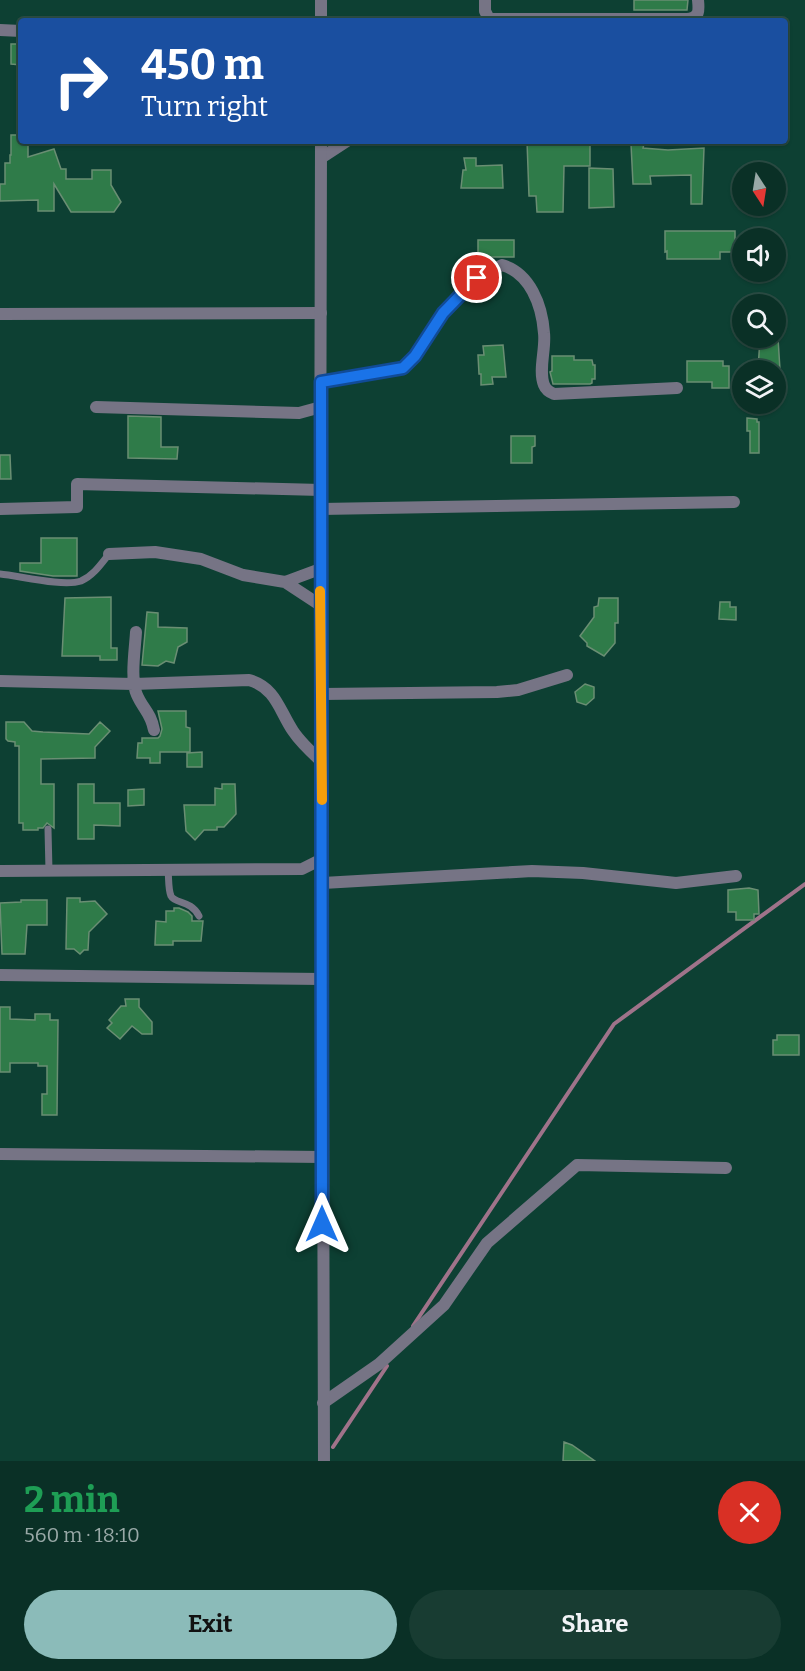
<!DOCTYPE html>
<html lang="en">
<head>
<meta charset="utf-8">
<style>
	:root { --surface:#0a3026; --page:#183c32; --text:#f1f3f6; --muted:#99a9a7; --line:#2a4b43; --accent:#8bbbb9 }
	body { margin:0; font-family:Bitter,serif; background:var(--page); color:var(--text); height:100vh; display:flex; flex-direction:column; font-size:22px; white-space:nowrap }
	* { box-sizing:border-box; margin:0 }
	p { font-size:20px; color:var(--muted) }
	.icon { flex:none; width:33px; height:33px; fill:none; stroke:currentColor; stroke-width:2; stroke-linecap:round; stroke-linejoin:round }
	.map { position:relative; height:1461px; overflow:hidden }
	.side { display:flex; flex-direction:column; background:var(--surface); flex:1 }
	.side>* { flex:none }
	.top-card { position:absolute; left:18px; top:18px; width:770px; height:126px; border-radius:6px; box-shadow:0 2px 4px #0004,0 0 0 2px var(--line); background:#1a4fa0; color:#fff; overflow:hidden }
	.needle { width:39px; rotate:168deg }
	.fabs { position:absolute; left:732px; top:162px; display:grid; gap:12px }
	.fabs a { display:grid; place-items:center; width:54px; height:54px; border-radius:50%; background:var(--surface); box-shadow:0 2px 4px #0004,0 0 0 2px var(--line); font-size:30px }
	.pin { position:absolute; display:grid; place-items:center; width:51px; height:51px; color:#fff; margin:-26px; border:3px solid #fff; border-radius:50%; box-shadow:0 2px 6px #0007 }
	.me { position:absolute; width:66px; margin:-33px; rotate:0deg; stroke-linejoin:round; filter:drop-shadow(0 0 4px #0008) }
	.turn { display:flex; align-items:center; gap:21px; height:126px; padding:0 24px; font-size:27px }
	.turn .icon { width:78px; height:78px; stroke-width:2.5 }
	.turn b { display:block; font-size:42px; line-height:51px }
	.round { display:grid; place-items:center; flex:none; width:63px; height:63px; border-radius:32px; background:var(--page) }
	.overview { display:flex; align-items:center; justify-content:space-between; height:102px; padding:0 24px }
	h1 { font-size:36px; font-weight:700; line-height:45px; color:#1e9e55 }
	.action { display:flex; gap:12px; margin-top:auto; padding:12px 24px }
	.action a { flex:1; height:69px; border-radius:36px; background:var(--accent); color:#111; font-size:24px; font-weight:700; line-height:69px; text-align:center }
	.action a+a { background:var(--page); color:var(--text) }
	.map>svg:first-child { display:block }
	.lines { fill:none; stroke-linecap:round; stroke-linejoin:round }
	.stream { stroke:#9f738a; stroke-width:4 }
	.building { fill:#2f7b49; stroke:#6a8e73; stroke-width:1.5 }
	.service { stroke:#767485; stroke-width:7 }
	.minor { stroke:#767485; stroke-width:12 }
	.tertiary { stroke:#767485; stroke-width:12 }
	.route-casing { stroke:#114b97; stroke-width:15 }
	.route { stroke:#1a73e8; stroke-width:10 }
	.slow { stroke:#f59e0b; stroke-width:10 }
</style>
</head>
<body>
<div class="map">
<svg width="805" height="1461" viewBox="0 0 805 1461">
	<rect width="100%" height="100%" fill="#0d4033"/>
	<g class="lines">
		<!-- stream -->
		<path class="stream" d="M413,1326L614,1024L805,884
			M333,1447L387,1366"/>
	</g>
	<!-- building -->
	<path class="building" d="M634,0H688L687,10H634Z
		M11,44H21V65L11,64Z
		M11,135H21V141H28V157L54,149L61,169H66V179H92V170H111V185L121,202L114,212H71L54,184V211H38V200L0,201V184H5V163H10V155H11Z
		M527,141H590V166H564L563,212H537L536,196H529Z
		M631,144H644L643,148L668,150L704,148L702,204H691V175L650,176L651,184H633Z
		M464,158H476V166L502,165L503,188H461L463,170H466Z
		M589,168L613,169L614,207L589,208Z
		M665,231H735V252H720V259H667V251L665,252Z
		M478,240H514V257H478Z
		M760,338H778L780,370H758Z
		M503,345L506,377H492L493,384L481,385V374H479L478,355H484L483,346Z
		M552,356H574V360H592L593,365H595V379H592V383L590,384H553L550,372L552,371Z
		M687,361H723V366H729V388H712V382H687Z
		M128,416L161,417V447H178L177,459L128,458Z
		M747,418L757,419V422H759V453H750V431H747Z
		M511,436H535V446L532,447V463H511Z
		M0,455H10L11,479H0Z
		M41,538H77V576H53L20,571V563H41Z
		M111,597V648H117V660H100V656H62L65,598Z
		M599,598H618V623H615V643L604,656L587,646V643L580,636L594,617V607L598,606Z
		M720,602H730V607H736V620L719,619Z
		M147,612L158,613V627L187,628V642L178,647L174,663L166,661L158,666L142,665Z
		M585,684L594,687V698L586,705L577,702L575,692Z
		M158,711H186V727L190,728V752H160V763H150V758H137L138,743H142V738H158L160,736L162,729Z
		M6,722H24L32,731L43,732L89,734L100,722L110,731L95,747V758L41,759V784H54V828L47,823L43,828H38V830H23V823H19V746H15V742L8,741L6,739Z
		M202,752V767H187V753Z
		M78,784H94V803H120V826L94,825V839H78Z
		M222,784H235L236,814L224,827H217V830H204L195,840L186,831L184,805H215V788L222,789Z
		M144,789V805L128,806V790Z
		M749,888L758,890L759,914H754V920H736V912H728V890Z
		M67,898H80V902L95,901L107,914L89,932L88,950H84L80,954L74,949H66Z
		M21,900H47V925H27L25,954H2L0,903L21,902Z
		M174,908H179L188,912L192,916V921H203L201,941H173V945H155L156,921L166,922V911H174Z
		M125,999H139V1007L152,1022V1034H142L132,1026L120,1039L107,1028L112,1023L109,1020L121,1006H126Z
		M0,1007H10V1019L35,1020V1014H50V1020H58L57,1115H42V1094H47V1066H38V1063H10V1072H0Z
		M777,1035H799V1055H773V1040H777Z
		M564,1442L572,1445L595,1461H563Z"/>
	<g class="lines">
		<!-- service -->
		<path class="service" d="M0,574C20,576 63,587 81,581C93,576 101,564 109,554
			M48,829L49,871
			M168,871C169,878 168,889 171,896C175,904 191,900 199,916"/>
		<!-- minor -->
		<path class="minor" d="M485,0V11L489,19H687C700,18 699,10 698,0
			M0,30L21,31
			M321,158L347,141
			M0,314L321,313
			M321,382L403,368L415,356L443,313L463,290L477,278L502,265C530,273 542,305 544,333C546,349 538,370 544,385C546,390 549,392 554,394L677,388
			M96,407L299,413L321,407
			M0,509L77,507V484L321,490
			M321,509L734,502
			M109,554L155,552L201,559L243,575L285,582L320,605
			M285,582L320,569
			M136,632C135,650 130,680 137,695C143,709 151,713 154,730
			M0,681L134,684L249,680C276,688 279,710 293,731C301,743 311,752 322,762
			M322,694L497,692L518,690L567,675
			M0,871L302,869L322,859
			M323,883L532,871L583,873L676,883L736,876
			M0,975L322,979
			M0,1154L322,1157
			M323,1403L379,1364L444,1305L487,1243L577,1165L726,1168"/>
		<!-- tertiary -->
		<path class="tertiary" d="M321,0V21
			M321,141L320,591L322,694L324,1461"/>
	</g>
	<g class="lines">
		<!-- route casing -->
		<g class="route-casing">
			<path id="route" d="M322,1224L321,382L403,368L415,356L443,313L477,278"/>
		</g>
		<!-- route -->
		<use href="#route" class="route"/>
		<!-- slow -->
		<path class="slow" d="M320,591L322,800"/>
	</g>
</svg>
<div class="fabs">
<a><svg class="needle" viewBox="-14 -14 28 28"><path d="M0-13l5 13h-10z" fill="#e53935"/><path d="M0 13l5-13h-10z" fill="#99a9a7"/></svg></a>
<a><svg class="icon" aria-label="sound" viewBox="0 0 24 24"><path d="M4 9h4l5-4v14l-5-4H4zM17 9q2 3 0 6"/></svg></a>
<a><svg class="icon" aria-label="search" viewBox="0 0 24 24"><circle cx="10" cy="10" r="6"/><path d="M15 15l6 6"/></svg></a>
<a><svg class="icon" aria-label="layers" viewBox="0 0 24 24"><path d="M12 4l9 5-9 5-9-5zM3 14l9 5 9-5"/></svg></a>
</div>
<div class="pin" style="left:477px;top:278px;background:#d93025"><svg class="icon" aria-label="arrive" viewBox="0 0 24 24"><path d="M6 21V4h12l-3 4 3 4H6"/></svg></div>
<svg class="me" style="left:322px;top:1224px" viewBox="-20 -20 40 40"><path d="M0-17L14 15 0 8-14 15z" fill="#1a73e8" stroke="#fff" stroke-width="4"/></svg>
<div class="top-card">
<div class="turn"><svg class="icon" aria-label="right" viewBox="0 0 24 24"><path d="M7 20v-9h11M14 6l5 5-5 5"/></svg><div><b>450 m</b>Turn right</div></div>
</div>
</div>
<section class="side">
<div class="overview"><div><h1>2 min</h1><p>560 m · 18:10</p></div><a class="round" style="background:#d93025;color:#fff"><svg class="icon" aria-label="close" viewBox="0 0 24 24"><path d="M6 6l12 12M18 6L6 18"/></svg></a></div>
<div class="action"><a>Exit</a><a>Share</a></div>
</section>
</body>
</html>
